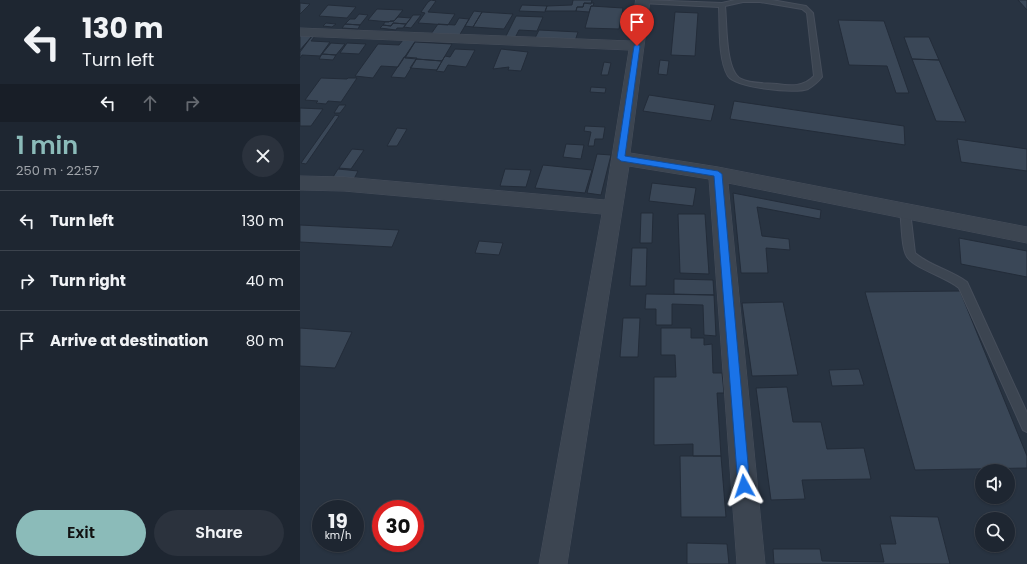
<!DOCTYPE html>
<html lang="en">
<head>
<meta charset="utf-8">
<style>
	:root { --surface:#1e2631; --page:#2b323d; --text:#f1f3f6; --muted:#a1a5ab; --line:#3c434d; --accent:#8bbbb9 }
	body { margin:0; font-family:Poppins,sans-serif; background:var(--page); color:var(--text); height:100vh; display:flex; flex-direction:column; font-size:15px; white-space:nowrap }
	* { box-sizing:border-box; margin:0 }
	p { font-size:13px; color:var(--muted) }
	.icon { flex:none; width:22px; height:22px; fill:none; stroke:currentColor; stroke-width:2; stroke-linecap:round; stroke-linejoin:round }
	.map { position:relative; flex:1; overflow:hidden }
	.details { display:flex; flex-direction:column; background:var(--surface); width:300px }
	.details>* { flex:none }
	.banner { background:#1e2631; color:var(--text); overflow:hidden }
	.fabs { position:absolute; left:675px; top:464px; display:grid; gap:8px }
	.fabs a { display:grid; place-items:center; width:40px; height:40px; border-radius:50%; background:var(--surface); box-shadow:0 1px 3px #0004,0 0 0 1px var(--line); font-size:20px }
	.speed { position:absolute; left:12px; top:500px; display:flex; gap:8px; font-size:20px; font-weight:700; text-align:center }
	.speed>* { display:grid; place-content:center; width:52px; height:52px; border-radius:50%; background:var(--surface); box-shadow:0 1px 3px #0004,0 0 0 1px var(--line); line-height:1 }
	.speed small { font-size:10px; font-weight:400 }
	.speed .limit { border:6px solid #d22; background:#fff; color:#111 }
	.pin { position:absolute; display:grid; place-items:center; width:34px; height:34px; color:#fff; margin:-41px -17px; border-radius:50% 50% 50% 0; rotate:-45deg; box-shadow:0 0 4px #0007 }
	.pin .icon { rotate:45deg }
	.me { position:absolute; width:44px; margin:-22px; rotate:355deg; stroke-linejoin:round; filter:drop-shadow(0 0 3px #0008) }
	.turn { display:flex; align-items:center; gap:14px; height:84px; padding:0 16px; font-size:18px }
	.turn .icon { width:52px; height:52px; stroke-width:2.5 }
	.turn b { display:block; font-size:28px; line-height:34px }
	.lanes { display:flex; align-items:center; height:38px; padding:0 16px; background:#0003; justify-content:center; gap:20px; direction:ltr }
	.lanes .off { opacity:.35 }
	.round { display:grid; place-items:center; flex:none; width:42px; height:42px; border-radius:21px; background:var(--page) }
	.head { display:flex; align-items:center; justify-content:space-between; height:68px; padding:0 16px }
	h1 { font-size:24px; font-weight:600; line-height:30px; color:var(--accent) }
	.cta { display:flex; gap:8px; margin-top:auto; padding:8px 16px }
	.cta a { flex:1; height:46px; border-radius:24px; background:var(--accent); color:#111; font-size:16px; font-weight:600; line-height:46px; text-align:center }
	.cta a+a { background:var(--page); color:var(--text) }
	ul { padding:0; list-style:none }
	li { display:flex; align-items:center; gap:12px; height:60px; padding:0 16px; border-top:1px solid var(--line) }
	li div { flex:1 }
	li b { display:block; font-size:15px }
	li em { font-style:normal }
	main { display:flex; flex:1; min-height:0 }
	.map>svg:first-child { display:block }
	.building { fill:#3a4757; stroke:#232c39 }
	.lines { fill:none; stroke-linecap:round; stroke-linejoin:round }
	.service-casing { stroke:#464e5b; stroke-width:2 }
	.minor-casing { stroke:#464e5b; stroke-width:1 }
	.service { fill:#3c4551; fill-rule:evenodd }
	.minor { fill:#3c4551; fill-rule:evenodd }
	.route { fill:#1a73e8; stroke:#114b97 }
</style>
</head>
<body>
<main>
<section class="details">
<div class="banner">
<div class="turn"><svg class="icon" aria-label="left" viewBox="0 0 24 24"><path d="M17 20v-9H6M10 6l-5 5 5 5"/></svg><div><b>130 m</b>Turn left</div></div>
<div class="lanes"><svg class="icon" aria-label="left" viewBox="0 0 24 24"><path d="M17 20v-9H6M10 6l-5 5 5 5"/></svg><svg class="icon off" aria-label="ahead" viewBox="0 0 24 24"><path d="M12 20V5M6 11l6-6 6 6"/></svg><svg class="icon off" aria-label="right" viewBox="0 0 24 24"><path d="M7 20v-9h11M14 6l5 5-5 5"/></svg></div>
</div>
<div class="head"><div><h1>1 min</h1><p>250 m · 22:57</p></div><a class="round"><svg class="icon" aria-label="close" viewBox="0 0 24 24"><path d="M6 6l12 12M18 6L6 18"/></svg></a></div>
<ul>
<li><svg class="icon" aria-label="left" viewBox="0 0 24 24"><path d="M17 20v-9H6M10 6l-5 5 5 5"/></svg><div><b>Turn left</b></div><em>130 m</em></li>
<li><svg class="icon" aria-label="right" viewBox="0 0 24 24"><path d="M7 20v-9h11M14 6l5 5-5 5"/></svg><div><b>Turn right</b></div><em>40 m</em></li>
<li><svg class="icon" aria-label="arrive" viewBox="0 0 24 24"><path d="M6 21V4h12l-3 4 3 4H6"/></svg><div><b>Arrive at destination</b></div><em>80 m</em></li>
</ul>
<div class="cta"><a>Exit</a><a>Share</a></div>
</section>
<div class="map">
<svg width="727" height="564" viewBox="0 0 727 564">
	<rect width="100%" height="100%" fill="#283341"/>
	<!-- building -->
	<path class="building" d="M131,0L136,1L128,12L155,14L148,25L118,23L125,13L121,12L128,2Z
		M273,0H292L291,4L284,3L283,7H277L276,11H245L247,6L272,5Z
		M718,0H727V10Z
		M0,3L10,4L0,14Z
		M284,3H294L293,6H291L289,12L276,11L277,7H283Z
		M28,5L56,7L47,18L19,16Z
		M222,5L247,6L245,12L219,11Z
		M291,6L323,8L319,29L285,28Z
		M77,9L103,10L94,21H90L89,22L68,20Z
		M174,11L182,12L173,27L165,26Z
		M182,12L213,14L204,29L173,27Z
		M375,12L398,13L395,56L371,55Z
		M59,14L68,15L60,25L45,24L50,19H55Z
		M113,15H121L111,28L104,27Z
		M216,16L243,17L237,31L219,30L215,38H205Z
		M98,17L111,18L106,24L93,23L91,26L83,25L85,22L94,21Z
		M159,18L169,19L159,36L131,34L138,24L155,25Z
		M538,20L584,21L609,93H596L587,66L549,65Z
		M26,23L36,24L32,27L23,26Z
		M93,23L106,24L103,28H97L96,30L80,28L83,25L91,26Z
		M45,24L60,25L58,29L42,28Z
		M239,30L278,32L275,41L235,38Z
		M0,34L13,35L0,50Z
		M12,36H15L11,41L30,42L20,56L2,55L0,58V52Z
		M604,37H629L639,60L612,59Z
		M103,40H116L98,67L81,66L73,78L55,76L78,44L99,45Z
		M115,42L152,44L142,61L105,58Z
		M31,43L45,44L36,55L22,54Z
		M47,43L66,44L59,54L40,53Z
		M155,49L175,50L166,67L148,65L144,72L136,71L145,56L150,57Z
		M201,49L228,52L221,71L208,70L209,67L193,69Z
		M22,54L36,55L33,60L19,59Z
		M104,57L117,58L105,78L91,77Z
		M116,59L142,61L137,70L110,68Z
		M612,59L639,60L666,122L636,121Z
		M360,60L369,61L367,75L358,74Z
		M304,62L311,63L308,75H301Z
		M21,78L47,79L48,78H57L41,102L28,101L26,104L16,103L18,101L5,100Z
		M291,87L306,88L305,93L290,92Z
		M349,95L415,105L411,121L343,111Z
		M434,101L604,126L605,145L430,119Z
		M39,105H46L40,113H34Z
		M0,108L23,109L11,126H0Z
		M35,115L39,116L6,164L1,163Z
		M285,126L305,127L303,139H295L294,146H288L291,132L284,131Z
		M97,128L107,129L97,146H87Z
		M657,139L727,149V171L661,162Z
		M266,144L284,145L281,159L263,157Z
		M52,149L64,150L51,169L39,168Z
		M297,154L311,155L301,195L287,193Z
		M243,165L292,170L285,193L235,188Z
		M38,169L58,171L54,179L33,177Z
		M205,169L231,170L226,187L200,186Z
		M352,183L396,188L393,206L349,201Z
		M433,193L521,210L520,219L457,207L462,236L489,239L490,250L466,248L468,273H441Z
		M341,213H353L352,243H340Z
		M378,214H405L409,274L380,273Z
		M0,225L99,230L92,247L0,242Z
		M659,238L727,251V277L661,264Z
		M179,241L203,243L199,255L175,253Z
		M332,248H347L346,286H330Z
		M374,279L413,280L414,295L374,294Z
		M660,291L727,456V468L615,470L565,292Z
		M346,294L414,295L416,336L404,335L403,305L372,304V325H356V309H345Z
		M483,302L498,375L452,376L442,303Z
		M323,318H340L338,357H320Z
		M0,328L52,332L35,368L0,366Z
		M361,328H391V338H404V345L412,344L413,373H422L424,393H417L421,456H393V444L354,445V377H376L375,355H361Z
		M559,369L564,385L532,386L529,370Z
		M487,387L493,422H521L527,449L564,448L571,479L502,480L505,499L471,500L456,388Z
		M380,456H421L426,517H381Z
		M590,516L638,517L650,564H474L473,549H520L522,561L584,562L580,544H596Z
		M387,543L427,544L429,564H387Z"/>
	<g class="lines">
		<!-- service casing -->
		<g class="service-casing">
			<path id="service" d="M343,0L422,3L435,0H472L506,6L513,13L522,77C518,82 513,86 508,89C495,94 436,88 428,76C418,59 420,27 419,7L341,3L340,2ZM443,2H460L502,9L507,13L514,76C504,87 491,86 477,84C466,83 451,84 441,79C425,71 427,23 425,6Z
				M605,207L610,211L615,253C630,266 651,270 667,282L727,413V432L723,430L659,288C646,277 616,269 608,258C601,250 602,222 600,211Z"/>
		</g>
		<!-- minor casing -->
		<g class="minor-casing">
			<path id="minor" d="M336,0H350L330,153L418,167L727,227V243L428,183L465,564H437L409,179L329,166L267,564H239L302,214L44,191L0,190V176L44,177L305,200L329,50L0,36V28L330,41Z"/>
		</g>
		<!-- service -->
		<use href="#service" class="service"/>
		<!-- minor -->
		<use href="#minor" class="minor"/>
	</g>
	<!-- route -->
	<path class="route" d="M337,44L340,46L325,156L418,171L422,174L450,486L448,490L444,492L440,490L438,486L414,176L321,161L317,158L334,46Z"/>
</svg>
<div class="fabs">
<a><svg class="icon" aria-label="sound" viewBox="0 0 24 24"><path d="M4 9h4l5-4v14l-5-4H4zM17 9q2 3 0 6"/></svg></a>
<a><svg class="icon" aria-label="search" viewBox="0 0 24 24"><circle cx="10" cy="10" r="6"/><path d="M15 15l6 6"/></svg></a>
</div>
<div class="speed"><div>19<small>km/h</small></div><div class="limit">30</div></div>
<div class="pin" style="left:337px;top:46px;background:#d93025"><svg class="icon" aria-label="arrive" viewBox="0 0 24 24"><path d="M6 21V4h12l-3 4 3 4H6"/></svg></div>
<svg class="me" style="left:444px;top:486px" viewBox="-20 -20 40 40"><path d="M0-17L14 15 0 8-14 15z" fill="#1a73e8" stroke="#fff" stroke-width="4"/></svg>
</div>
</main>
</body>
</html>
